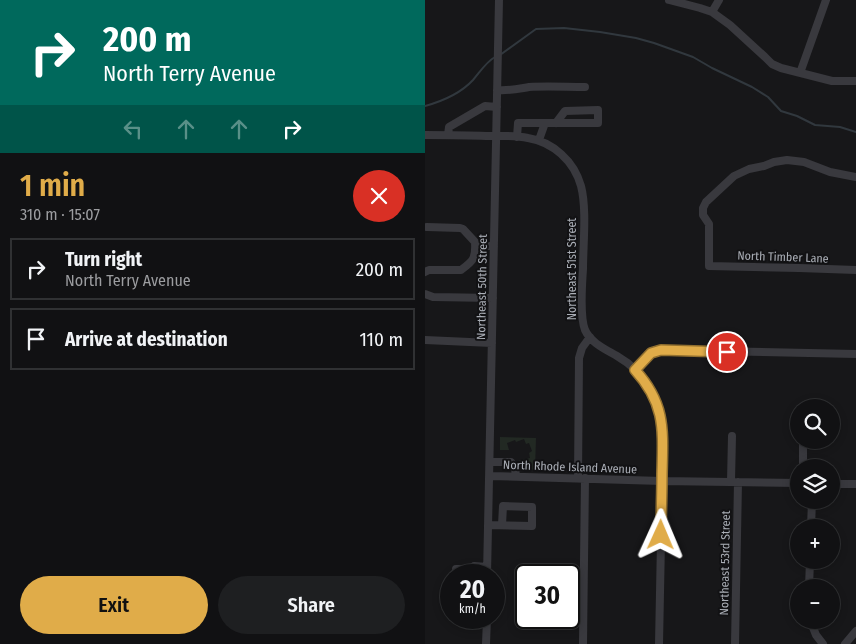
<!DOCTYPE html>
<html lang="en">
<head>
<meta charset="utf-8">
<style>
	:root { --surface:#111113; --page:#1e1f21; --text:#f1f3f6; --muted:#9c9da0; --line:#303133; --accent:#e0ac49 }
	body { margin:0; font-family:"Fira Sans Condensed",sans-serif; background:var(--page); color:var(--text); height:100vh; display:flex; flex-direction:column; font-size:19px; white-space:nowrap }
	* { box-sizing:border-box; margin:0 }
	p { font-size:16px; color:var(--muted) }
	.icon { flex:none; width:28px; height:28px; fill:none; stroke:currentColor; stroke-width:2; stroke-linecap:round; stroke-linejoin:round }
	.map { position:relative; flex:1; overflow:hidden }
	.sheet { display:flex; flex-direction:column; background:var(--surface); width:425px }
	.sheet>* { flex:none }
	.banner { background:#00695c; color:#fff; overflow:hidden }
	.controls { position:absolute; left:365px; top:399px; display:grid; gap:10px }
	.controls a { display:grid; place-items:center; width:50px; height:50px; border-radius:50%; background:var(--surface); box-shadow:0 2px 8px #0003,0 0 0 1px var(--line); font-size:25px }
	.speed { position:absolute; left:15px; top:564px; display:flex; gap:10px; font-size:25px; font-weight:700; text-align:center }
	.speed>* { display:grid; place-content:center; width:65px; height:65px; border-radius:50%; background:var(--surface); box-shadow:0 2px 8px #0003,0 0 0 1px var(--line); line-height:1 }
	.speed small { font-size:12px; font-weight:400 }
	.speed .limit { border:2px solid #111; border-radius:8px; background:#fff; color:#111 }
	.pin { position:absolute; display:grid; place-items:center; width:42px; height:42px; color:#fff; margin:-21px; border:2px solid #fff; border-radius:50%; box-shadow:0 1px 5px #0007 }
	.me { position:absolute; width:55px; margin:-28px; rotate:1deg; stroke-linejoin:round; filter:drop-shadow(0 0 4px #0008) }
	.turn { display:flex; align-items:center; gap:18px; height:105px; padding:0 20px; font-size:22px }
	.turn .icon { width:65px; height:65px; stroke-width:2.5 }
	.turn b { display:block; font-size:35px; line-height:42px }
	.lanes { display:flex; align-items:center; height:48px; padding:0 20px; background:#0003; justify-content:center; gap:25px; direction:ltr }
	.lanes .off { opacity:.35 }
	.round { display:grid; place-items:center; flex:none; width:52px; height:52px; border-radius:26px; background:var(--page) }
	.summary { display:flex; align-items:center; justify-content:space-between; height:85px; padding:0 20px }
	h1 { font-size:30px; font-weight:600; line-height:38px; color:var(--accent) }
	.primary-button { display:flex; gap:10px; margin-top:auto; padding:10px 20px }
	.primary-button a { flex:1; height:58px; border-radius:30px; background:var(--accent); color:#111; font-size:20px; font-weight:600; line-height:58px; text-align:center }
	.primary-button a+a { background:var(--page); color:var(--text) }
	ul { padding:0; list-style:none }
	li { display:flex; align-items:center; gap:15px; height:62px; margin:0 10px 8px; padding:0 10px; border:2px solid var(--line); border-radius:0px }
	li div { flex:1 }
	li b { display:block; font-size:19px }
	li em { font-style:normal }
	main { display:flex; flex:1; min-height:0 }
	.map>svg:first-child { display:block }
	.green { fill:#222923 }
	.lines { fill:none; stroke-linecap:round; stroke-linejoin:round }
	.stream { stroke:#31383e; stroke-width:2 }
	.minor { stroke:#39393e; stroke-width:8 }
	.route-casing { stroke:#92702f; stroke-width:12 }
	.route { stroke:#e0ac49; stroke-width:9 }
	.labels { text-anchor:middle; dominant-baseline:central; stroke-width:4; stroke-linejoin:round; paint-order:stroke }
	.street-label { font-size:12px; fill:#abafb7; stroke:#121214 }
</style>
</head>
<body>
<main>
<section class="sheet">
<div class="banner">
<div class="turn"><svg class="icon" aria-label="right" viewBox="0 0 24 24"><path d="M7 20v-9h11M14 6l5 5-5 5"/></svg><div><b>200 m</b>North Terry Avenue</div></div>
<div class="lanes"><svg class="icon off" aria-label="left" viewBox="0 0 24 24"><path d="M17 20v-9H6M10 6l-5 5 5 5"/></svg><svg class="icon off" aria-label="ahead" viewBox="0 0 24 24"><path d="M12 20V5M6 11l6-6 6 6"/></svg><svg class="icon off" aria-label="ahead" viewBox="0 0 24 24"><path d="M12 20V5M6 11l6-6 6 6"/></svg><svg class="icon" aria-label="right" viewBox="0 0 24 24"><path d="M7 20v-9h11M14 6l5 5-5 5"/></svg></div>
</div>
<div class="summary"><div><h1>1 min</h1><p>310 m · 15:07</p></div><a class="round" style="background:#d93025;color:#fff"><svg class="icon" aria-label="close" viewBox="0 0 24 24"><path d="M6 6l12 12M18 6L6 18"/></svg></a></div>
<ul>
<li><svg class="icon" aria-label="right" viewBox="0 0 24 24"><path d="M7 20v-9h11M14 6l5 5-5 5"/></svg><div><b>Turn right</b><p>North Terry Avenue</p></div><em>200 m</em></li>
<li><svg class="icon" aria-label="arrive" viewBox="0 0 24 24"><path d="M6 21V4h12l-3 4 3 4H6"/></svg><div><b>Arrive at destination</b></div><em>110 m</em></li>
</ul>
<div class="primary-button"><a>Exit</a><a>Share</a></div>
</section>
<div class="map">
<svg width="431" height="644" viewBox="0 0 431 644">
	<rect width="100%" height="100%" fill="#171719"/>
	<!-- green -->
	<path class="green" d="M75,437L111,438L110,470L96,469L93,461L105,458L104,453L107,451L104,443L101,444L99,439L91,442L90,440L82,443L84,450H75Z"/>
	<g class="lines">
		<!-- stream -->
		<path class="stream" d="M75,55L111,29L139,28L175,32L211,38L229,43L268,57L287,68L327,87L343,97L356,111L372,116L390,125L415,127L431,132
			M0,106C18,101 36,93 48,80C55,72 61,62 70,57"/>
		<!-- minor -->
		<path class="minor" d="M244,0L275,8L287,12L305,25L340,57L347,64L356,68L407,81H431
			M287,12L294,0
			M375,73L401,0
			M72,90C84,91 92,89 104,87C122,86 142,87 160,87
			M120,123H173V110L140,111L131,123
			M0,135C20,135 41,135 61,136C74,136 89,135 103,138C128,142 149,161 156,186C162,209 158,245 158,269C157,283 155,318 160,330C166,343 180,349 192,356C222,373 237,404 238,438L234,644
			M23,135L24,127L60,106L72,107
			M92,137L93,123H120L114,140
			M431,177L405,172L379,162L362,160L349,162L339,166L324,169L309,176L281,202L278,208V215L284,224V266L374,268L431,270
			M51,246H69
			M0,272L4,270H36C48,261 51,259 50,242L38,229L35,228L2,227
			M0,294L8,297L68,298
			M0,340L67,343
			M210,369L226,353L236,350L431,354
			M65,462H86L90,468L91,476
			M378,468V440
			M65,476L237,481L374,483
			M153,478L154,358L157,348L165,337
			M306,481L307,436
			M406,484H431
			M64,525L107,526V507L78,506L77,525
			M386,528L387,500
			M31,569H46
			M46,575V569L49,566L62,567
			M62,575L74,0
			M384,588L385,560
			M385,620L391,635L398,644
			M61,644L62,618
			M158,644L160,478
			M310,644L313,482
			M420,644L431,631"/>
	</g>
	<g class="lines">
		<!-- route casing -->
		<g class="route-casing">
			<path id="route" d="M236,535C236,515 237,494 237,474C238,430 241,404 210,370L226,353L236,350L302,352"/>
		</g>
		<!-- route -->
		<use href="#route" class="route"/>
	</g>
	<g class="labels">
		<!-- street labels -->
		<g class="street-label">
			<text transform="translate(358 257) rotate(2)">North Timber Lane</text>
			<text transform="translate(147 269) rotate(-90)">Northeast 51st Street</text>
			<text transform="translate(57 287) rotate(-89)">Northeast 50th Street</text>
			<text transform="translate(145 467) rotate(2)">North Rhode Island Avenue</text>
			<text transform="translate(300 563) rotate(-89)">Northeast 53rd Street</text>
		</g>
	</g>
</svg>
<div class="controls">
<a><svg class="icon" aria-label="search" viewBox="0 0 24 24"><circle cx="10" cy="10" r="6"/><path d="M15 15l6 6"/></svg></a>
<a><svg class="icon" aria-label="layers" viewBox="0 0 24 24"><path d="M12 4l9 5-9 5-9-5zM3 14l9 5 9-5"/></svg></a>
<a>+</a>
<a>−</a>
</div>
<div class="speed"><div>20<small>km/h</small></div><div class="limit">30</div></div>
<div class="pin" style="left:302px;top:352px;background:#d93025"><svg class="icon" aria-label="arrive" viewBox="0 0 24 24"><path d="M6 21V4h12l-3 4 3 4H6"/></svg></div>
<svg class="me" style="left:236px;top:535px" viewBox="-20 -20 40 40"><path d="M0-17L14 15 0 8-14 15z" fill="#e0ac49" stroke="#fff" stroke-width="4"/></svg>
</div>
</main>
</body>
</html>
